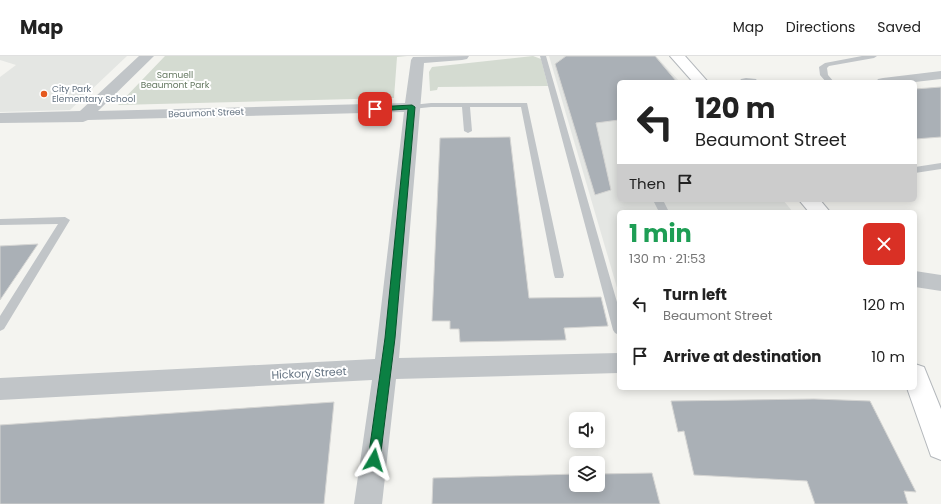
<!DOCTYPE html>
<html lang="en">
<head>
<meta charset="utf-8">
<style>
	:root { --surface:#fff; --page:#f2f2f2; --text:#222; --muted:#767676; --line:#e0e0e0 }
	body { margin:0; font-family:Poppins,sans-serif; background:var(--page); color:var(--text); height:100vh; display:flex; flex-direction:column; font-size:15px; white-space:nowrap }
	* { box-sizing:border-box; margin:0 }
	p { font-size:13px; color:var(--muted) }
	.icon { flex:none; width:22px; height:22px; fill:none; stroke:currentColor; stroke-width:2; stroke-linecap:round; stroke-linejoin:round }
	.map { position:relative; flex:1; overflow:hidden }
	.panel { position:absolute; left:617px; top:154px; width:300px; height:180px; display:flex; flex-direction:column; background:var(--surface); border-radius:6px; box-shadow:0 2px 10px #0003 }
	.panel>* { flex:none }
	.top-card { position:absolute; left:617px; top:24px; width:300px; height:122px; border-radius:6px; box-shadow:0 2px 10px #0003; background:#fff; color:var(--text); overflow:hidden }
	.fabs { position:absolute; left:569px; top:356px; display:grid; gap:8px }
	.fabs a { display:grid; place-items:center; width:36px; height:36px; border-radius:6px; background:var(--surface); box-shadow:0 2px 10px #0003; font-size:20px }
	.pin { position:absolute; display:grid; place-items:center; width:34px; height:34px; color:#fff; margin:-17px; border-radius:8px; box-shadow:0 2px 6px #0006 }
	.me { position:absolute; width:44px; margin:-22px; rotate:7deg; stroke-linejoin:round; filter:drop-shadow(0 0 3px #0008) }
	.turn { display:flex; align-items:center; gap:14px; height:84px; padding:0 12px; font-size:18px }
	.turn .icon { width:52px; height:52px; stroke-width:2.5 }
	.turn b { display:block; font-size:28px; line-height:34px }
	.then { display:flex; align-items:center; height:38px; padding:0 12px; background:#0003; gap:8px; font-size:15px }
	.round { display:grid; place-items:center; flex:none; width:42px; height:42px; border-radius:6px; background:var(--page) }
	.head { display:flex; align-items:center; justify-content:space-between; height:68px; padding:0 12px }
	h1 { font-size:24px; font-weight:700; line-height:30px; color:#1e9e55 }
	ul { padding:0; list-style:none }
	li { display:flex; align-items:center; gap:12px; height:52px; padding:0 12px }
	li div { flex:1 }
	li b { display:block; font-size:15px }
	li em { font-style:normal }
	header { display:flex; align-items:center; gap:24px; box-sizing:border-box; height:56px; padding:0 20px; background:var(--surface); border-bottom:1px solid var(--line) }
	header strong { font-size:19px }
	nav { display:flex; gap:22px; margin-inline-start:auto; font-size:14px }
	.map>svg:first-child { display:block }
	.built { fill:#e4e6e3 }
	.green { fill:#d4dbd1 }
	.building { fill:#aab0b6; stroke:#d5d5d3 }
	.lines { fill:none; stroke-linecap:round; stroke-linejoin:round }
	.secondary-casing { stroke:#b4b8bc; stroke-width:2 }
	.service { fill:#c1c5c8; fill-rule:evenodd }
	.minor { fill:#c1c5c8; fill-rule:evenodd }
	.secondary { fill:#fff; fill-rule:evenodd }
	.route { fill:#0b8043; stroke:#07532c }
	.poi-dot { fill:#e5591f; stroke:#fff; stroke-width:1.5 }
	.labels { text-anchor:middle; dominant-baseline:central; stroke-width:4; stroke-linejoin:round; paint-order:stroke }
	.far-park-label { font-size:9px; fill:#657961; stroke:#fff }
	.far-poi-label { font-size:9px; fill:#637281; stroke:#fff; text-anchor:start }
	.far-street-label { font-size:9px; fill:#637281; stroke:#fff }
	.street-label { font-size:11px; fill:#637281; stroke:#fff }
</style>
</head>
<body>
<header>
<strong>Map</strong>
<nav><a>Map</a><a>Directions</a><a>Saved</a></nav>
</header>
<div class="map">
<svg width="941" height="448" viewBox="0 0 941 448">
	<rect width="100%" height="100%" fill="#f4f4f0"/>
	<!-- built -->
	<path class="built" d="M0,0H127L70,54L0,56V21L16,9L0,4Z
		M549,0H656L680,26H619V144H783L793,156H619V235H618Z"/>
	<!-- green -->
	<path class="green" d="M165,0H407L397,1L394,42L118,49Z
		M533,0L541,3L548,30L438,31L437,34L430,35L429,16L432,11Z"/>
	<!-- building -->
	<path class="building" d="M566,0H655L677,26H619V64L596,67L611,134L595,139L555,8Z
		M941,31V81L915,83V33Z
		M510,81L529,242L601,241L608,270L564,272L566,284L460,286L459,273H450V265H432L440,82Z
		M38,188L0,244V190Z
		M814,343L870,345L916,436L904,435L908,448H815L807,425L694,419L684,375L678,376L671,345Z
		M334,346L324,448H0V369Z
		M652,417L660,448H432L433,422L576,418V429H598V418Z"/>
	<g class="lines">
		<!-- secondary casing -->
		<g class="secondary-casing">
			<path id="secondary" d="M670,0H685L708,26H693Z
				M799,144H820L830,156H809Z
				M915,308L924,311L941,353V404L931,400L907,332H915Z"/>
		</g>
		<!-- service -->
		<path class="service" d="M540,0H546L619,253V279L615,277L613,274Z
			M862,0H877L874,2L829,10L827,12L828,19L834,26H826L820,19L819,11L825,7Z
			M431,47H527L564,219L563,222H555L554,219L521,51H470L472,75L468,77L464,75L462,51H431L412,53L408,51L412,49Z
			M941,107V113L915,117V111Z
			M653,144H663L669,156H659Z
			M65,161L70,164L4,273L0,275V260L58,168L0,169V163Z"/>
		<!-- minor -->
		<path class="minor" d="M139,0H154L98,55L405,47L411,4L413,1L469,0L467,3L462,4L424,7L399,302L619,297V317L396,323L382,448H354L372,324L0,344V322L375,303L404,56L88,64L83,66L0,67V57L80,55Z
			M941,15V23L915,26H876L878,23L883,22Z
			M746,22L756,23L758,26H739L741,23Z
			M915,215L941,219V235L915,231Z"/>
		<!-- secondary -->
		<use href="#secondary" class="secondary"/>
	</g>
	<!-- route -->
	<path class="route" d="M412,49L415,51L395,282L380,404L378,408L374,410L369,408L368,404L385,282L408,53L375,55L372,53L375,51Z"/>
	<!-- markers -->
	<circle class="poi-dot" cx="44" cy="38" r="4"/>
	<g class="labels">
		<!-- far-park labels -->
		<g class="far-park-label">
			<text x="175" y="19">Samuell<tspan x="175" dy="10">Beaumont Park</tspan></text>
		</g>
		<!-- far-poi labels -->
		<g class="far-poi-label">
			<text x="52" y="33">City Park<tspan x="52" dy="10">Elementary School</tspan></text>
		</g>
		<!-- far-street labels -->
		<g class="far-street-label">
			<text transform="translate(206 57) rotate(-2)">Beaumont Street</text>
		</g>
		<!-- street labels -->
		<g class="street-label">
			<text transform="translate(309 317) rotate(-3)">Hickory Street</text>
		</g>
	</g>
</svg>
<div class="fabs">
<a><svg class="icon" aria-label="sound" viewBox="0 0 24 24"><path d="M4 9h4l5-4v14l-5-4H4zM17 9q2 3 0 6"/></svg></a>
<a><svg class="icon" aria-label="layers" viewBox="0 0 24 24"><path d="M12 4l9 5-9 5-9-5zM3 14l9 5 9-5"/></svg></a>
</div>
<div class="pin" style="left:375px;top:53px;background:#d93025"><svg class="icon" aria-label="arrive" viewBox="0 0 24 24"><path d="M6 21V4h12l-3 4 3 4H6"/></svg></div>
<svg class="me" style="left:374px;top:404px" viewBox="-20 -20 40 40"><path d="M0-17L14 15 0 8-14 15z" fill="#0b8043" stroke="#fff" stroke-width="4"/></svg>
<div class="top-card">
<div class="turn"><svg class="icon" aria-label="left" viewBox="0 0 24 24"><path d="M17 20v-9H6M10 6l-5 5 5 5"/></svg><div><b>120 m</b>Beaumont Street</div></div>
<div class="then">Then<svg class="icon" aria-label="arrive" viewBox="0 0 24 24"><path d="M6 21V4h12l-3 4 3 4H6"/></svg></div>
</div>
<section class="panel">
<div class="head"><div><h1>1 min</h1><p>130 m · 21:53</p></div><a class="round" style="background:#d93025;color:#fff"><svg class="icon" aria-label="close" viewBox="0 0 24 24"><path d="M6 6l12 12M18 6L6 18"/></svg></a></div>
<ul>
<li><svg class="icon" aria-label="left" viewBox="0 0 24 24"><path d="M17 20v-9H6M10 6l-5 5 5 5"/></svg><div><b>Turn left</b><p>Beaumont Street</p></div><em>120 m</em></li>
<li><svg class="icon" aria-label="arrive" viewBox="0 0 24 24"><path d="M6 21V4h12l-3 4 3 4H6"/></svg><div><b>Arrive at destination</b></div><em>10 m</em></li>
</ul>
</section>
</div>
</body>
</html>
